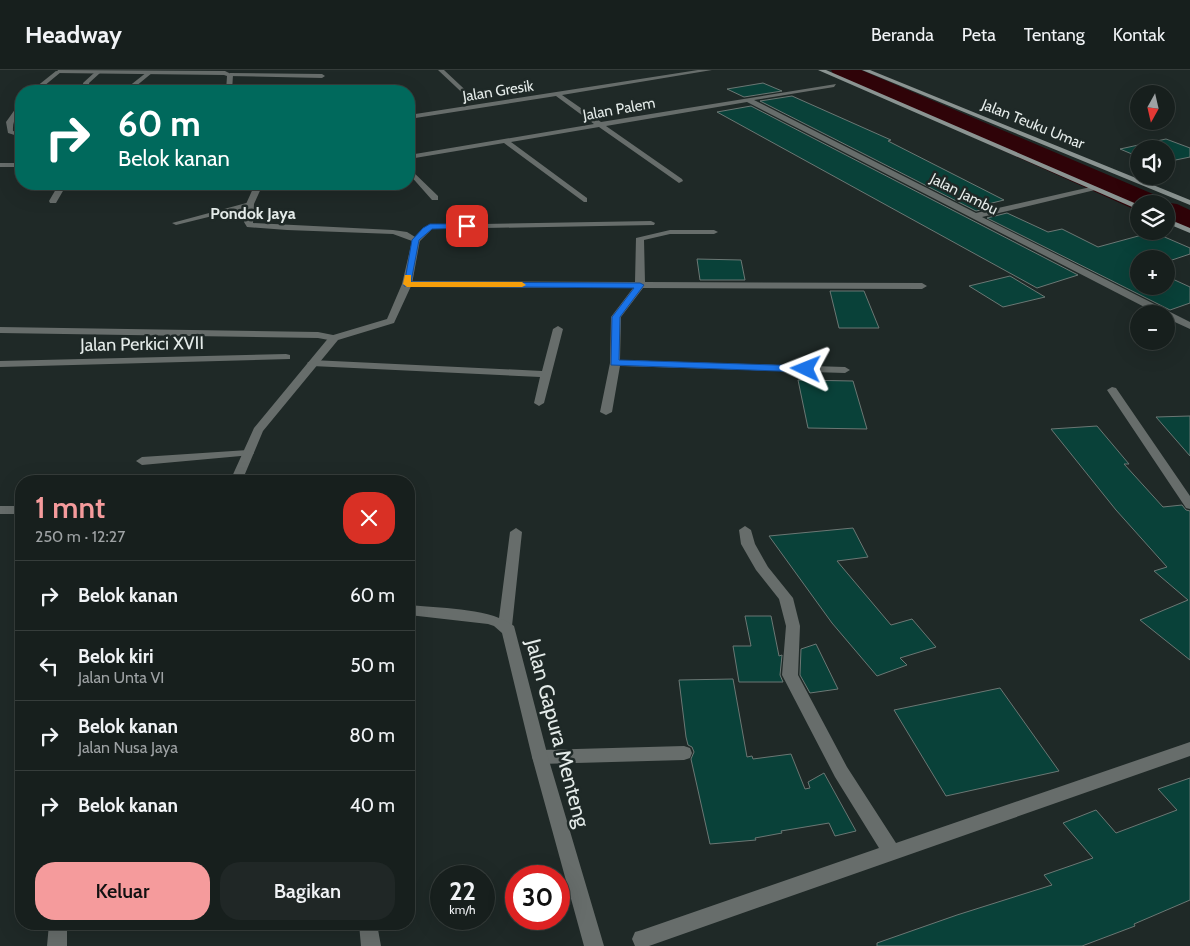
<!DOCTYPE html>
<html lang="id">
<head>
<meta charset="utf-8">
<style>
	:root { --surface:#171f1d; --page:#202726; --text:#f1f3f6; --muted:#9ea2a4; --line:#363d3b; --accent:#f59b9c }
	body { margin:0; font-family:Cabin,sans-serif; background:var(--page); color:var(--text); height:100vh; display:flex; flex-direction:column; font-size:19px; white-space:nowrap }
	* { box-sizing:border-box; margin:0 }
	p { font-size:16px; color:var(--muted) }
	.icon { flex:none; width:28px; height:28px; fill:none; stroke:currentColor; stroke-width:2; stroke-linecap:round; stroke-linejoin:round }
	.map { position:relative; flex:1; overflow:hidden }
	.side { position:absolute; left:15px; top:405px; width:400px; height:455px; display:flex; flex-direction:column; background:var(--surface); border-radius:20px; box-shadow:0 5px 20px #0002,0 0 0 1px var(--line) }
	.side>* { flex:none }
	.hud { position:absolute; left:15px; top:15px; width:400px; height:105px; border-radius:20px; box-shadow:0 5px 20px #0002,0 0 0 1px var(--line); background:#00695c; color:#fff; overflow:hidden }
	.needle { width:32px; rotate:188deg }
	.tools { position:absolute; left:1130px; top:15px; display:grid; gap:10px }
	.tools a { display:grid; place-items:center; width:45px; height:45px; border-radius:50%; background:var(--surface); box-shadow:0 5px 20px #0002,0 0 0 1px var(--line); font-size:25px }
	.speed { position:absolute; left:430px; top:795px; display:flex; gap:10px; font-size:25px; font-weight:700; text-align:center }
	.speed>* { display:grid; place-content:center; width:65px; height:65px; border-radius:50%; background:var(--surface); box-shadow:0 5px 20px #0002,0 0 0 1px var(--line); line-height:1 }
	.speed small { font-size:12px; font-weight:400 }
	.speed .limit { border:8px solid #d22; background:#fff; color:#111 }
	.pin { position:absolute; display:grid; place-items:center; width:42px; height:42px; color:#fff; margin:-21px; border-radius:10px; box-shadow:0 2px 8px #0006 }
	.me { position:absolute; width:55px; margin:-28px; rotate:272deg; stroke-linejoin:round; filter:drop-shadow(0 0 4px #0008) }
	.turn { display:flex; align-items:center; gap:18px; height:105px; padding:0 20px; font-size:22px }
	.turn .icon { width:65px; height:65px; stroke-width:2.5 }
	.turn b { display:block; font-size:35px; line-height:42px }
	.round { display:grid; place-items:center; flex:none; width:52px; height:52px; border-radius:20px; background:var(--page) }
	.headline { display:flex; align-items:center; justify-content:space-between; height:85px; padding:0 20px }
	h1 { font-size:30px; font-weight:600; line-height:38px; color:var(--accent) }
	.action { display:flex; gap:10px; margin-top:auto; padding:10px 20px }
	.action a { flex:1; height:58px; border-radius:20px; background:var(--accent); color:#111; font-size:20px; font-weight:600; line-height:58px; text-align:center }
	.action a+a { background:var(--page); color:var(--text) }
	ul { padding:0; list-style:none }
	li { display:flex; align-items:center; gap:15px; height:70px; padding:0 20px; border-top:1px solid var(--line) }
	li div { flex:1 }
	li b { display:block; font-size:19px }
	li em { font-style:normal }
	header { display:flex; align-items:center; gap:30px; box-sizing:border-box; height:70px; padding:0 25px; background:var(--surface); border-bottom:1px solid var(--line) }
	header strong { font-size:24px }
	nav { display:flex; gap:28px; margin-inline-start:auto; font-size:18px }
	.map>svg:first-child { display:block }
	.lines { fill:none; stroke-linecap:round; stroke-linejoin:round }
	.river { fill:#2f0308; fill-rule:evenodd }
	.building { fill:#094139; stroke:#6b7774 }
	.minor { fill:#676d6b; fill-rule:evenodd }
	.tertiary { fill:#676d6b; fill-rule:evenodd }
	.secondary { fill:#8b9492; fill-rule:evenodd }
	.route { fill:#1a73e8; stroke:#114b97 }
	.slow { fill:#f59e0b }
	.labels { text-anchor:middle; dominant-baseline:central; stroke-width:5; stroke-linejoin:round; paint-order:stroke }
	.far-street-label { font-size:15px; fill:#e4ebe9; stroke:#1f2927 }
	.far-quarter-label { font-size:16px; font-weight:bold; fill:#e4ebe9; stroke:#1f2927 }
	.street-label { font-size:18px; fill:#e4ebe9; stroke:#1f2927 }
	.near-street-label { font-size:21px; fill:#e4ebe9; stroke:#1f2927 }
</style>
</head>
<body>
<header>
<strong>Headway</strong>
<nav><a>Beranda</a><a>Peta</a><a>Tentang</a><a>Kontak</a></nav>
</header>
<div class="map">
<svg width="1190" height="876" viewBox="0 0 1190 876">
	<rect width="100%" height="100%" fill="#1f2927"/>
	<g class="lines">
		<!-- river -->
		<path class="river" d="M831,0H861L1160,127L1163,132L1177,134L1190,140V161L1166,152V134H1139L1138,141L834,5Z"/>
	</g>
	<!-- building -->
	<path class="building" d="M763,13L782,21L744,27L727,19Z
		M792,26L891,70L888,71L1004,130L988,134L995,137L976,141L760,31Z
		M751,36L1078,205L1037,218L717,42Z
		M1166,69L1190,78V87L1166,92V79H1139V87L1120,79Z
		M1007,143L1048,162L1062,159L1098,177L1153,162L1190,178V184L1166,192V189H1139V216H1166V206L1190,217V233L1170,240L987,148Z
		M697,189L741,190L745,210H700Z
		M1010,206L1045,227L1003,237L969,216Z
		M830,221H864L879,258H839Z
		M798,310L853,311L867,359L808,358Z
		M1190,346V386L1156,347Z
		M1097,356L1129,394H1124L1163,437L1182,435L1186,440L1190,441V590L1140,550L1188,530L1154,501L1167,497L1116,440L1051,359Z
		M853,458L868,487L837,491L891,555L912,549L936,577L900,588L907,595L877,606L832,553L769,466Z
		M745,546H771L779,586L782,585L780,605L783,612H739L733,576H751Z
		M816,574L838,619L810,623L800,605L801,579Z
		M733,609L747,687L752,686L753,689L791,684L805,719L810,718L808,712L824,703L856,761L835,766L829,753L781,761L782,763L755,768L756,770L710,774L691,689L694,682L692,677L688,675L686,667L679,610Z
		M1000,618L1059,701L946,726L894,640Z
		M1190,708V830L1134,854L1135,856L1082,876H877V873L957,845L1052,815L1044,805L1093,788L1063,753L1096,740L1116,763L1177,740L1158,719Z"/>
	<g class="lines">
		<!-- minor -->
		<path class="minor" d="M438,0H444L476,30V32H472Z
			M698,0H712L562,25L601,52L836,14L834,17L754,30L976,143L1095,116V120L982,147L1190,252V259L1166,248V244H1158L747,32L606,56L682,109L683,111L679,113L599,57L511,72L587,128V132H584L504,73L409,89V85L594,54L556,26L409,49V45Z
			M56,1L61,2L38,21H31Z
			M95,2L100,3L89,13L90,21H84L83,13Z
			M147,2L152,3L130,21H123Z
			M230,3L322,4L325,6L322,8L228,6Z
			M21,31C22,44 12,46 13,61L21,63V67L8,63L6,52Z
			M0,93H21V97H0Z
			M409,98L438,126V130H432L409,104Z
			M59,114H67L56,133H50L49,131Z
			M333,114L345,116L380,114L376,116L344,120Z
			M250,132H253V136L176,155L172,153Z
			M651,151L655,153L654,155L432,159L419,172L412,170L430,155Z
			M670,160H714L718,162L714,164H670L644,170L645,212L922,213L927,216L922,219L643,218L621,247L620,290L845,297L850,300L845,303L620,296L612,342L606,345L600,342L610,293L611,247L633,218L407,217L402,214L407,211L635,212L636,168Z
			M558,256L563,259L544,333L539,336L534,333L540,307L312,296L307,293L312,290L542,301L553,259Z
			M0,257L318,262L338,266L339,268L334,271L318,268L0,263Z
			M286,284L290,285V289L0,297V291Z
			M1112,317L1116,318L1190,426V439L1186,438L1107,320Z
			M248,380L252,381L254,383L252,385L142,395L136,391L142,387Z
			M0,436H21V444H0Z
			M745,456L751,460L755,474L768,497L793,528L800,556L798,605L847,697L896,773L1190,672V686L649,876H635L632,869L635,862L642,860L879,778L835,707L782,605L786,556L779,529L756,500L741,474L739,460Z
			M516,458L522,462L512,556L510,560L505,561L500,560L498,556L510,462Z
			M684,676L690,678L692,683L690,688L684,690L540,694L534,692L532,687L534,682L540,680Z
			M49,854H67V876H47Z
			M359,854H377L381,876H361Z"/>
		<!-- tertiary -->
		<path class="tertiary" d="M58,0L225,1L233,5L232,21H226L227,6L224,5L56,3Z
			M255,114H263L254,134L253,153L393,160L407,162L420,170L412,214L394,253L338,270L263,361L242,411H230L254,358L330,266L387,249L402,214L412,171L393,164L287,160L247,157L244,152L246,134Z
			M409,535C439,538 491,538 514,556L548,687L604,876H584L532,687L502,563L494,556L488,554L409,545Z"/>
		<!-- secondary -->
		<path class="secondary" d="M818,0H826L1139,135V140Z
			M862,0H870L1190,130V135Z
			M1166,148L1190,158V163L1166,153Z"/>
	</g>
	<!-- route -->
	<path class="route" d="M430,154H467L471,156L467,158L432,159L419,170L411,212L640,213L644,215L620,247L619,290L806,296L811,299L806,302L611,295L612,247L634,218L404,216L412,170L423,158Z"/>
	<!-- slow -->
	<path class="slow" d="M405,205H411V212H522L526,215L522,217H407L403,214Z"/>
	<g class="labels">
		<!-- far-street labels -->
		<g class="far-street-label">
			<text transform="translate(498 21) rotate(-9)">Jalan Gresik</text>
			<text transform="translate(619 39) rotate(-10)">Jalan Palem</text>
			<text transform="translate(1033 54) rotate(22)">Jalan Teuku Umar</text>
			<text transform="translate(964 124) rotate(27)">Jalan Jambu</text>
		</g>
		<!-- far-quarter labels -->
		<g class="far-quarter-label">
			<text x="253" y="143">Pondok Jaya</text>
		</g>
		<!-- street labels -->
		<g class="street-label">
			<text transform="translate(142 274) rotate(-1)">Jalan Perkici XVII</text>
		</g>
		<!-- near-street labels -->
		<g class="near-street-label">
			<text transform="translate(558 663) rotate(75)">Jalan Gapura Menteng</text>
		</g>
	</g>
</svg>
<div class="tools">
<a><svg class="needle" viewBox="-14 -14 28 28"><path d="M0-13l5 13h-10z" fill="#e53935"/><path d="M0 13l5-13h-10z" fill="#9ea2a4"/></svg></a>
<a><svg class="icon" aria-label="sound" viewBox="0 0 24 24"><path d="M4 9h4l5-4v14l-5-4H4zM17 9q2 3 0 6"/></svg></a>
<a><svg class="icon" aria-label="layers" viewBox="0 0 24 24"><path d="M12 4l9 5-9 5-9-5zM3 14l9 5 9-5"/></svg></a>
<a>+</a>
<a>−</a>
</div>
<div class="speed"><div>22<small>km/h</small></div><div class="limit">30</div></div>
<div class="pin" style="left:467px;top:156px;background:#d93025"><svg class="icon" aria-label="arrive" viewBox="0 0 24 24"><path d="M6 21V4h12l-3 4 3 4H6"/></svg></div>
<svg class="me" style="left:806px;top:299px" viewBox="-20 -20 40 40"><path d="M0-17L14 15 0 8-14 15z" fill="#1a73e8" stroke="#fff" stroke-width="4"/></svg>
<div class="hud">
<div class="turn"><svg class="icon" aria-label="right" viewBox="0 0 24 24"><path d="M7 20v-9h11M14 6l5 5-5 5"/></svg><div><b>60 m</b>Belok kanan</div></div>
</div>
<section class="side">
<div class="headline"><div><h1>1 mnt</h1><p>250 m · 12:27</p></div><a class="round" style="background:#d93025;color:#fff"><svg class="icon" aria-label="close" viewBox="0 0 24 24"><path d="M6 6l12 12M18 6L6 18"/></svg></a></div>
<ul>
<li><svg class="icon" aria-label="right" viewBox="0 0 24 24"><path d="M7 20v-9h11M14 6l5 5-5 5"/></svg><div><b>Belok kanan</b></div><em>60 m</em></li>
<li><svg class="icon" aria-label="left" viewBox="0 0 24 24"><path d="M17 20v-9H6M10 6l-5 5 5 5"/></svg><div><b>Belok kiri</b><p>Jalan Unta VI</p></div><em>50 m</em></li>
<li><svg class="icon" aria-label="right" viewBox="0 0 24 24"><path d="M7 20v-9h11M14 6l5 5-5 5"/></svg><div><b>Belok kanan</b><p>Jalan Nusa Jaya</p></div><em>80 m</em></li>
<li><svg class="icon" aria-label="right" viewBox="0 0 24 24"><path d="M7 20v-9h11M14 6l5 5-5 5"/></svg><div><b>Belok kanan</b></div><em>40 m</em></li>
</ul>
<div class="action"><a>Keluar</a><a>Bagikan</a></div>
</section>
</div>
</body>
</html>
